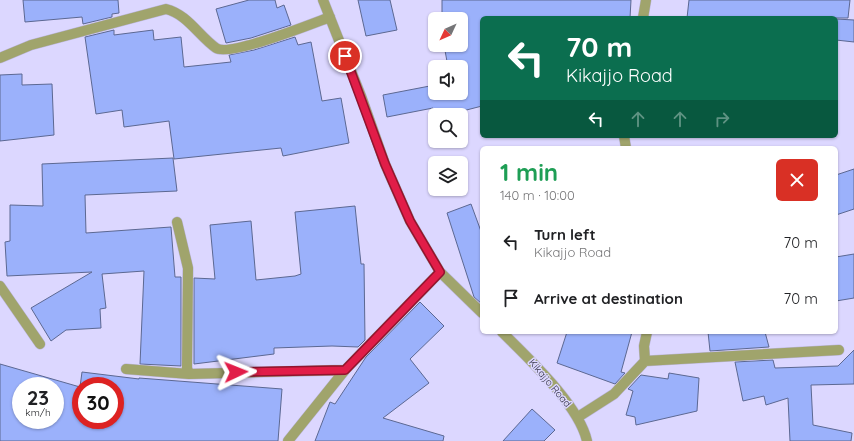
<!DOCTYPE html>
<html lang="en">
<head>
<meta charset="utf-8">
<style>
	:root { --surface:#fff; --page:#f2f2f2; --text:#202124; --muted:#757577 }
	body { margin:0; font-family:Quicksand,sans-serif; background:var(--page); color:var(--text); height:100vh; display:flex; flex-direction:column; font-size:15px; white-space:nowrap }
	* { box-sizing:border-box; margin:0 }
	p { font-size:13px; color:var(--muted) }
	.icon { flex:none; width:22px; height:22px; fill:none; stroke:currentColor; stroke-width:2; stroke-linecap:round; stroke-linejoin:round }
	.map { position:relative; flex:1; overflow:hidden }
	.details { position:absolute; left:480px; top:146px; width:358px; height:188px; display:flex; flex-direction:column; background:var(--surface); border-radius:6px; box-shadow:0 1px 3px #0004 }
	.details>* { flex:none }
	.guide { position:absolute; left:480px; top:16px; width:358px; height:122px; border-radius:6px; box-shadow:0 1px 3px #0004; background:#0b6e4f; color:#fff; overflow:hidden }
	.needle { width:26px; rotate:226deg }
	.controls { position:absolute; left:428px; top:12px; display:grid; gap:8px }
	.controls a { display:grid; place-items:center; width:40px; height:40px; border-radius:6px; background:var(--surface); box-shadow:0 1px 3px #0004; font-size:20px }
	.speed { position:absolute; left:12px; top:377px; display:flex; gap:8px; font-size:20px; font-weight:700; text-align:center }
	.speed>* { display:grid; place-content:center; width:52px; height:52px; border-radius:50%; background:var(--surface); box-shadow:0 1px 3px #0004; line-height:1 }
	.speed small { font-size:10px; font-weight:400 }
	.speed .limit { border:6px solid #d22; background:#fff; color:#111 }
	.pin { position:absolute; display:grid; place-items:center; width:34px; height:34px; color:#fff; margin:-17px; border:2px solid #fff; border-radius:50%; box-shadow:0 1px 4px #0007 }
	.me { position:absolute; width:44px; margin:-22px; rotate:88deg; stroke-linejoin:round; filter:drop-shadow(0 0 3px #0008) }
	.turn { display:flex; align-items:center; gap:14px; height:84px; padding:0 20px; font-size:18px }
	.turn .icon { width:52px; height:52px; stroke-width:2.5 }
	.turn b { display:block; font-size:28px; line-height:34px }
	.lanes { display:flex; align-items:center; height:38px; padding:0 20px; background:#0003; justify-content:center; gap:20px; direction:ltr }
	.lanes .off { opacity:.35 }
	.round { display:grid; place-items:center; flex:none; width:42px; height:42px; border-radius:6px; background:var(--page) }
	.overview { display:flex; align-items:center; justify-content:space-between; height:68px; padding:0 20px }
	h1 { font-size:24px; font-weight:700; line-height:30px; color:#1e9e55 }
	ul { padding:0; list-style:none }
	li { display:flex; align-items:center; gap:12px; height:56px; padding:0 20px }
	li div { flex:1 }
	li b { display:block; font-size:15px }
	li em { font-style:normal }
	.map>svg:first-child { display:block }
	.building { fill:#9bb1fb; stroke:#5c6892; fill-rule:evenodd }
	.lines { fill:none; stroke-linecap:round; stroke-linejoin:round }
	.minor-casing { stroke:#bbb6da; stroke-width:11 }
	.minor { stroke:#a0a46c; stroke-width:10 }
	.route-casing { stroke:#92132f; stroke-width:10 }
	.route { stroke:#e11d48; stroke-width:7 }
	.labels { text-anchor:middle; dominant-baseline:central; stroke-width:3; stroke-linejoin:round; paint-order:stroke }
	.street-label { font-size:10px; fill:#353346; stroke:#dcd7ff }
</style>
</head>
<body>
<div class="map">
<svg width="854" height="441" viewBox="0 0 854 441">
	<rect width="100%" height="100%" fill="#dcd7ff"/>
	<!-- building -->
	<path class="building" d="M23,0H118L119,13L112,14V17L83,24L82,17L25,22Z
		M249,0H275L277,8L284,5L291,25L251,38L226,43L216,9Z
		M358,0H390L397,30L366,36Z
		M442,0H631L630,18H482V106L447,115H435L433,108L387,117L383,95L435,85V93H461V67H448L444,45H461V19H442Z
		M689,0H850L848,18H687Z
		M836,19L854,20V42L836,40Z
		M114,30V35L153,30L154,40L181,37L184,67L231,62L229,55L254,50L295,37L298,45L311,42L322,101L341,98L349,143L283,156L281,148L174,159L169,121L124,127L122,110L96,114L85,37Z
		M22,74V85L52,84L54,135L0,141V75Z
		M173,158L177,191L85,195L86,233L171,227L175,277H181V366L140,364L144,271L102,274L106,308L100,309L101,328L66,330L51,341L31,308L92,272L7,276L5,242L10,241V205L43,206L42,164Z
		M854,169V209L836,215V175Z
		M471,204L482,234V304L474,297L447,213Z
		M355,206L361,264H364L365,340L358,347L332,346L274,348V354L194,364V278L215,279L210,225L251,221L256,280L295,276L301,274L295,212Z
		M854,254V298L836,301V257Z
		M420,302L444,326L410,359L429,383L383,418L444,436L443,441H315L330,402L335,404L366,357Z
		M567,332H632L621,372L625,373L615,384L557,363Z
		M708,332H765L769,347L710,351Z
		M854,350V384L811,385L813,425L852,433L851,441H790L788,398L766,405L764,396L743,401L735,362L773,360L775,368L838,366Z
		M0,364L80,387L82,372L139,379V378L282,389L278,441H0ZM21,386H55V420H21ZM81,386H115V420H81Z
		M669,373L699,378L697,411L636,425L635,417L626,415L633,391L628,389L641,375L668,379Z
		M532,409L555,430L544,441H503Z"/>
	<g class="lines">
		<!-- minor casing -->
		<g class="minor-casing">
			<path id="minor" d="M323,0L361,96L385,164L410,221L440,272L482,313
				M643,18L646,0
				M0,58L31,45L166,9C187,14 199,36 216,48C229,57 311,24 330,17
				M624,136L626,148
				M177,222L188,268L187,368L189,374L345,370
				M0,286L40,344
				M502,332C528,358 579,405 587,441
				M645,361L839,350
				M126,369L189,374
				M578,417L614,394L645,361L644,346L647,332
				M288,441L345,370L440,272"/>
		</g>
		<!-- minor -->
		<use href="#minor" class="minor"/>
	</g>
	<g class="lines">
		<!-- route casing -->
		<g class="route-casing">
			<path id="route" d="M236,372L345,370L440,272L410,221L385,164L345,56"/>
		</g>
		<!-- route -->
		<use href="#route" class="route"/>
	</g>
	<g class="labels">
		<!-- street labels -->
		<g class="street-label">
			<text transform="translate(550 383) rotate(50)">Kikajjo Road</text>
		</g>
	</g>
</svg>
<div class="controls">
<a><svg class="needle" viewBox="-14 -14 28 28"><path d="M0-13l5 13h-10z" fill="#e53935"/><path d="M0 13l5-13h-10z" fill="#757577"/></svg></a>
<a><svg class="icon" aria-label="sound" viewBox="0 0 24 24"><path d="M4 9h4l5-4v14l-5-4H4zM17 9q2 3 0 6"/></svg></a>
<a><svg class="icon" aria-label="search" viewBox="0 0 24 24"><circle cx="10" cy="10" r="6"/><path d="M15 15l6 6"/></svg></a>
<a><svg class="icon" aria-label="layers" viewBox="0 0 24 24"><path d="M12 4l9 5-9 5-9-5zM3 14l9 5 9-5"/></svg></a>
</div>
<div class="speed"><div>23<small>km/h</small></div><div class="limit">30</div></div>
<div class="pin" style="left:345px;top:56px;background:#d93025"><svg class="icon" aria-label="arrive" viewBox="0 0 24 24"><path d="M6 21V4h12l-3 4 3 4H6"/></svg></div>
<svg class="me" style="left:236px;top:372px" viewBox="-20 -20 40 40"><path d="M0-17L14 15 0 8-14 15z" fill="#e11d48" stroke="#fff" stroke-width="4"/></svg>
<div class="guide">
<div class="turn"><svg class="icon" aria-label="left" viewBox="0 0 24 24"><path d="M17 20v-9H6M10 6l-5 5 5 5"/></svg><div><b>70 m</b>Kikajjo Road</div></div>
<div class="lanes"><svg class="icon" aria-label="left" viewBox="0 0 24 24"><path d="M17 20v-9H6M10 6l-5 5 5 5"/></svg><svg class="icon off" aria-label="ahead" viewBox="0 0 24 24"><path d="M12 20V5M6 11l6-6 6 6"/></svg><svg class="icon off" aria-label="ahead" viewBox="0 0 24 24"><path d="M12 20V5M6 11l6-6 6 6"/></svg><svg class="icon off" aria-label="right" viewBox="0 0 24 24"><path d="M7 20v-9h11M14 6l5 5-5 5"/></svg></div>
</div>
<section class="details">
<div class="overview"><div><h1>1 min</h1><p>140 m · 10:00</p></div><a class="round" style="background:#d93025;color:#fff"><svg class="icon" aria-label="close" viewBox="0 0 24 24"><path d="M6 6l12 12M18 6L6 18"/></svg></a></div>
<ul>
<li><svg class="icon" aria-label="left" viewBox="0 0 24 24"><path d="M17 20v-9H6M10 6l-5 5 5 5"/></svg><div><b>Turn left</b><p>Kikajjo Road</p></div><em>70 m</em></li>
<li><svg class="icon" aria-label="arrive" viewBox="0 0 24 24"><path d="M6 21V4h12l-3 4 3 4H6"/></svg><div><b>Arrive at destination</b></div><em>70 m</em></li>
</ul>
</section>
</div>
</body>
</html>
